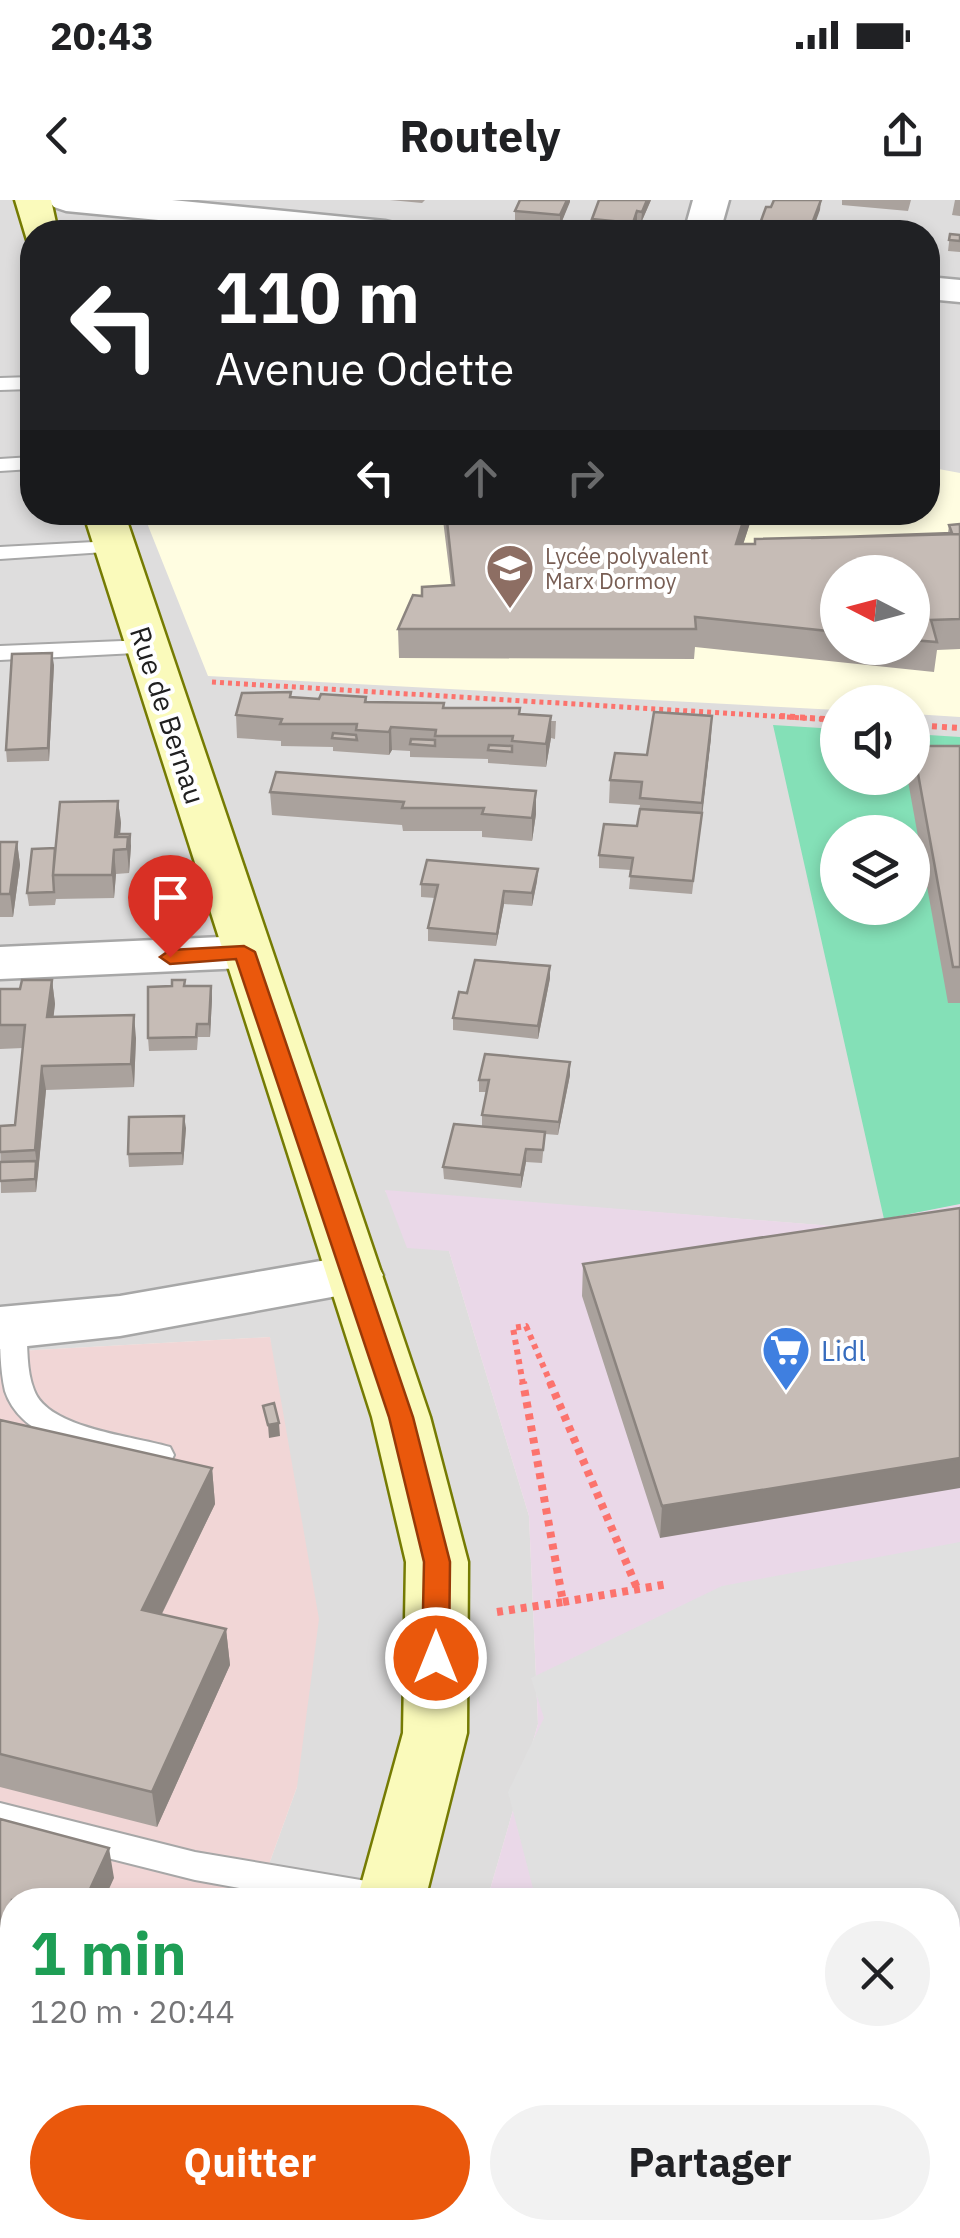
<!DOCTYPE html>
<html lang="fr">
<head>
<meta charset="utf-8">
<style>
	:root { --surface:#fff; --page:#f2f2f2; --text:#202124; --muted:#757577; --accent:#ea580c }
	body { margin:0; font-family:"IBM Plex Sans",sans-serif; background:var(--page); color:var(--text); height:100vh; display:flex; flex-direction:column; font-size:38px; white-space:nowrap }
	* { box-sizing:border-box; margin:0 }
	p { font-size:32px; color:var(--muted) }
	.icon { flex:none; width:55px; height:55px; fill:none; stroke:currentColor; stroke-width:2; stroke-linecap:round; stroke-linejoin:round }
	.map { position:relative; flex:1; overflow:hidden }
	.drawer { position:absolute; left:0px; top:1688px; width:960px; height:352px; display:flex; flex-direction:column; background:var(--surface); border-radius:40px 40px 0 0; box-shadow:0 5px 15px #0003 }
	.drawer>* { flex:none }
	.guide { position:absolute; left:20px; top:20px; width:920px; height:305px; border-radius:40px; box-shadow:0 5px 15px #0003; background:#202124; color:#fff; overflow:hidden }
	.needle { width:65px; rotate:276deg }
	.controls { position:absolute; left:820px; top:355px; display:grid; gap:20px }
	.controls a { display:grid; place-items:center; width:110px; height:110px; border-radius:50%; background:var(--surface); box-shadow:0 5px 15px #0003; font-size:50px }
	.pin { position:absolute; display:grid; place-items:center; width:85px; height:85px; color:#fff; margin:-102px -42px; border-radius:50% 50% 50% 0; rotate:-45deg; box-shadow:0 0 10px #0007 }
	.pin .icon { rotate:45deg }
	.me { position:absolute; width:110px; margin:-55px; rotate:0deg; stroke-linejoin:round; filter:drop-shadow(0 0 8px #0008) }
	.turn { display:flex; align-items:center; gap:35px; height:210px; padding:0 30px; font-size:45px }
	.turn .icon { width:130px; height:130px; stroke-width:2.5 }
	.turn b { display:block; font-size:70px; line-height:85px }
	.lanes { display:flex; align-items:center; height:95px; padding:0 30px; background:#0003; justify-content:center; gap:50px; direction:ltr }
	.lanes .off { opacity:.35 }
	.round { display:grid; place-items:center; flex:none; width:105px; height:105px; border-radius:52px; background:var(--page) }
	.overview { display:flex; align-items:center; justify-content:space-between; height:170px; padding:0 30px }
	h1 { font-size:60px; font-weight:800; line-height:75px; color:#1e9e55 }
	.cta { display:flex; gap:20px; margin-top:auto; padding:20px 30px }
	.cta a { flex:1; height:115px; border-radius:60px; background:var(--accent); color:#fff; font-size:40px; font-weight:800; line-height:115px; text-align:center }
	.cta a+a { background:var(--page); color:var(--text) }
	.status { display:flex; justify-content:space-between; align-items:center; height:70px; padding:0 50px; background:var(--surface); direction:ltr }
	.status svg { height:28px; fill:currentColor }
	header { display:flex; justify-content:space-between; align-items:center; height:130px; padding:0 30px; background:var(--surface); font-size:45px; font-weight:800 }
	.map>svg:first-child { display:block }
	.residential { fill:#dedddd; fill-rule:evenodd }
	.commercial { fill:#f1d6d6 }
	.industrial { fill:#ead8e8 }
	.education { fill:#fffde1; fill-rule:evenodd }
	.pitch { fill:#84e0b7; fill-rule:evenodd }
	.parking { fill:#e0e0e0 }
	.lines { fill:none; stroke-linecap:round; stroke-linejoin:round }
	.lane-casing { stroke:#a7a7a7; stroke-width:4 }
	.street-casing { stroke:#a7a7a7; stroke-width:5 }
	.secondary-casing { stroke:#757b03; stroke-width:5 }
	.path-far2 { stroke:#fc736d; stroke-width:5; stroke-dasharray:4 4; stroke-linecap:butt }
	.path-far1 { stroke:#fc736d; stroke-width:6; stroke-dasharray:5 5; stroke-linecap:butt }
	.path { stroke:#fc736d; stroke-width:8; stroke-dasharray:6 6; stroke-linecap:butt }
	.lane { fill:#fff; fill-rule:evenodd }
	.street { fill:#fff; fill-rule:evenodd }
	.secondary { fill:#fafabb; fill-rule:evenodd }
	.wall { fill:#aaa29d; fill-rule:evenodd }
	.shaded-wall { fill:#8b847f }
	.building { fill:#c6bcb6; stroke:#8b847f; stroke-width:2.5 }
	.route { fill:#ea580c; stroke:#983908; stroke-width:2.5 }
	.labels { text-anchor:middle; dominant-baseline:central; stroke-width:8; stroke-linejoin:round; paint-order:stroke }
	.far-education-label { font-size:22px; fill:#785e54; stroke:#fff; text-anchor:start }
	.street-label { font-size:28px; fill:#202020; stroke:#fff }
	.shop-label { font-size:28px; fill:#366cbe; stroke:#fff; text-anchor:start }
</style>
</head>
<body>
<div class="status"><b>20:43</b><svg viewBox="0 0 49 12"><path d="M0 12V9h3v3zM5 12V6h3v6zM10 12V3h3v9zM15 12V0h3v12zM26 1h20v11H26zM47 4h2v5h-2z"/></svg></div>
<header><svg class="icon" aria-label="back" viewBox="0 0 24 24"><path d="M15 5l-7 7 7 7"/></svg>Routely<svg class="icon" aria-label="share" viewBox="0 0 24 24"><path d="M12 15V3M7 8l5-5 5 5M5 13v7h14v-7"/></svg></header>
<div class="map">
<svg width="960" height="2038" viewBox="0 0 960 2038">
	<rect width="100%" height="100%" fill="#f1ede7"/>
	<!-- residential -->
	<path class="residential" d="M0,0H960V1004L885,1019L883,1030L385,991L449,1051L529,1316L538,1524L487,1700H256L297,1587L270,1137L0,1152ZM32,32H928V312H32ZM838,372H912V448H838ZM838,502H912V578H838ZM838,632H912V708H838Z
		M135,2028H391L388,2038H131Z"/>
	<!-- commercial -->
	<path class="commercial" d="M270,1137L319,1419L297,1587L256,1700H12V2028H135L131,2038H0V1152Z"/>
	<!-- industrial -->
	<path class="industrial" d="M385,990L883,1030L884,1019L960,1004V2038H388L391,2028H948V1700H487L538,1524L529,1316L449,1051L407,1048Z"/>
	<!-- education -->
	<path class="education" d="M928,267L960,273V517L913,514L912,502H838L837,510L208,476L143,313L928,312ZM838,372H912V448H838Z"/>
	<!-- pitch -->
	<path class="pitch" d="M773,525L837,529L838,578H912L913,534L960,537V1004L884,1019ZM838,632H912V708H838Z"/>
	<!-- parking -->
	<path class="parking" d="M960,1342V1722L948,1724V1700H536L508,1592L544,1518L531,1478L722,1386Z"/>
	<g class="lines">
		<!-- lane casing -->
		<g class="lane-casing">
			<path id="lane" d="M32,177V189L0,190V178Z
				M32,257V269L0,271V259Z
				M113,341L120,343V351L0,359V347Z
				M147,440L158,447L155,452L0,460V446Z
				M12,1116L22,1119L26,1126C28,1146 26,1170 34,1190C48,1229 134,1236 170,1247L174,1255L170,1263L159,1266C110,1254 24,1248 5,1191C0,1169 0,1145 0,1122Z
				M0,1603L195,1652L390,1685L402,1690L407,1700H306L195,1680L0,1631Z"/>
		</g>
		<!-- street casing -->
		<g class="street-casing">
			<path id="street" d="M48,0H172L385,21L398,24L403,32H283L66,11L54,7Z
				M693,0H729L720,32H684Z
				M928,77L960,80V102L928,99Z
				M244,736L262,741L269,752L262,763L244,768L0,779V747Z
				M355,1055L375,1061L383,1075L375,1089L120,1136L0,1149V1107L120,1096Z
				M960,1797V1861L948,1864V1801Z"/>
		</g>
		<!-- secondary casing -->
		<g class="secondary-casing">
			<path id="secondary" d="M15,0H51L58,32H32V41L27,40Z
				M83,312H124L430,1217L468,1362L467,1533L425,1700H357L403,1533L406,1362L372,1217Z
				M256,2028H330L327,2038H253Z"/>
		</g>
		<!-- path-far2 -->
		<path class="path-far2" d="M212,482L821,519"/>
		<!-- path-far1 -->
		<path class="path-far1" d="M780,516L838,520
			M912,525L960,528
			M523,1184L513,1128L526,1126L551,1184"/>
		<!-- path -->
		<path class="path" d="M550,1182L637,1388
			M563,1402L668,1384
			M497,1412L563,1402L523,1182"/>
		<!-- lane -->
		<use href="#lane" class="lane"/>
		<!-- street -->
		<use href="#street" class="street"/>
		<!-- secondary -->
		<use href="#secondary" class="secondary"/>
	</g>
	<!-- wall -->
	<path class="wall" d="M390,0H425L422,3Z
		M520,0H570L560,26L515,22V11Z
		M651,0L641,23L637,22L633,32L591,30L592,19Z
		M842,0H911L908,11L842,5Z
		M955,0H960V16L952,15Z
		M950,34L960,35V52L948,51Z
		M400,312H751L750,323L743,344L948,333L949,325L960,324V449L937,450L934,472L695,447L694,459L399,458L398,429L422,396L451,385L443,320ZM838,372H912V448H838Z
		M54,465L49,561L7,562L6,550Z
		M291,497L319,499L366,497L367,502L551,516V521H556L555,539L551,538L546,567L488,563V559L410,557V551L392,550L389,555L333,551V547L281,546V541L237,538L236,515Z
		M711,538L692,694L629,689L631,670L599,668V655L637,626L640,605L609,603L610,580L647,555Z
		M913,546H960V803H948L908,581L909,578H912Z
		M276,572L536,614L532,641L482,637V631H403L402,625L272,615L270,592Z
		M118,601L121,623L120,634L131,646L129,673L116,674L114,698L56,699L55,705L29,706L27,693L55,648Z
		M0,642H17L20,665L13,717H0Z
		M538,669L537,681L532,706L504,704L496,746L428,741V728L435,698L421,697V684Z
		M550,778L538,839L453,830V818L467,793Z
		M52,780L55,804L53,817L136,838L134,887L46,890L36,992L1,993L0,926L15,925L23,848L0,849V789H20Z
		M185,780V786H211L212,798L210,837H198L197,850L149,851L148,838L172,786Z
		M570,875L558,935L545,934L542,963L526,962L521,988L444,979L443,967L482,926V915L487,892H479V880Z
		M186,928L183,965L129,967L128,954Z
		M960,1008L660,1338L582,1096L583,1064Z
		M0,1220L212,1268L215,1304L162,1414L226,1429L230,1465L157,1627L0,1587Z
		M883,2028H948L960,2038H887Z"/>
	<!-- shaded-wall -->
	<path class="shaded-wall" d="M567,0H570V2L560,26V15Z
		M647,0H651L641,23L642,12Z
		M821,0L820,10L812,32L813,21Z
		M637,11V22L632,32L633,23Z
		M935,218L933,229L928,245V237Z
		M746,312H751L750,323L734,373L736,344Z
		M52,453L54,465L49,561L48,548Z
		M551,516V538L546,567V544Z
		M712,516L711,538L701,626L702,603Z
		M391,527L392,550L389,555V532Z
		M536,591V614L532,641V618Z
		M118,601L121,623L119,647L115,637Z
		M130,634L131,646L129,673L127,649Z
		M17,642L20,665L13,717L10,694Z
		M114,650L116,674L114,698L112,675Z
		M538,669L537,681L532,706V693Z
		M504,691V704L496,746L497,734Z
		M550,766V778L538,839V826Z
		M52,780L55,804L51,840L47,817Z
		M211,786L212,798L210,837L209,824Z
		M134,815L136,838L134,887L131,864Z
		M570,862V875L558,935L559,922Z
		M42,866L46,890L38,974L35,950Z
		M184,916L186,928L183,965L182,953Z
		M526,949V962L521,988V975Z
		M36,961L38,974L36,992L35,979Z
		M279,1223L280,1236L269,1238L268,1225Z
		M960,1258V1288L660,1338L662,1306Z
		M212,1268L215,1304L146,1446L142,1410Z
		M226,1429L230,1465L157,1627L152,1592Z
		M109,1648L114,1678L104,1700H85Z
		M12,1858V1901L0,1929V1886Z"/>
	<!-- building -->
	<path class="building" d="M520,0H567L560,15L515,11Z
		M599,0H647L642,12L637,11L633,23L592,19Z
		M774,0H821L813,21L835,23L832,32H757L766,7H771Z
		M188,24L257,32H183Z
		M950,34L960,35V41L949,40Z
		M928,217L935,218L928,237Z
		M446,312H746L736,344H755V339L960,334V419L931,420L937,442L912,440V372H838V432L695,417L696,429H398L413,395L422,396V387L454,385Z
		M960,324V334L811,338L952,333L949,325Z
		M52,453L48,548L6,550L12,454Z
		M291,492L290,497L319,499L321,494L366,497L365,502L444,503L443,508H520L519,514L551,516L546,544L512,541L513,536H435L436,530L391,527L389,532L356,530L357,524H280L282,519L236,515L242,493Z
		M654,512L712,516L702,603L640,598L642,582L610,580L615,553L647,555Z
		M333,533L356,535L357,540L332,538Z
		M411,539L435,540V546L410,544Z
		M489,545L512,546V552L488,550Z
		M913,546H960V767H953Z
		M276,572L536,591L532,618L482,614L484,608H402L404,602L270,592Z
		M118,601L115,637H128L127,649L114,650L112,675H53L60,602Z
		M640,609L702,613L693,681L630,676L633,658L599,655L604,624L637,626Z
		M117,634H130L129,647L128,637H117Z
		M0,642H17L10,694H0Z
		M55,648L53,675L54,692L27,693L32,649Z
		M427,660L538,669L532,693L504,691L497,734L428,728L438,685L421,684Z
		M475,760L550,766L538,826L453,818L459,792L467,793Z
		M22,780H52L47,817L134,815L131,864L42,866L35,950L0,952V926L15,925L25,825H0V789H20Z
		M172,780H185L184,786H211L209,824H197L196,837L148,838V787L172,786Z
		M485,854L570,862L559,922L482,915L489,880H479Z
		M184,916L182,953L128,954L129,917Z
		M454,924L545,932L543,950L526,949L521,975L443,967Z
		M36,961L35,979L0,981V962Z
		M960,1008V1258L662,1306L583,1064Z
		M274,1203L279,1223L268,1225L263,1206Z
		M0,1220L212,1268L142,1410L226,1429L152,1592L0,1554Z
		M0,1619L109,1648L85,1700H12V1858L0,1886Z
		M960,1934V2038H902L899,2028H948V1937Z
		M698,2028H770L774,2038H654Z"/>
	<!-- route -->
	<path class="route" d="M244,746L255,752L413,1217L450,1362L449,1458L436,1468L422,1458L424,1362L389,1217L236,759L170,764L160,757L170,750Z"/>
	<!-- icons -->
	<defs>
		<g id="school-pin" transform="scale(2.5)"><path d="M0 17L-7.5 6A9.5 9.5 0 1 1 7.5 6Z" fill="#8d6e63" stroke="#fff"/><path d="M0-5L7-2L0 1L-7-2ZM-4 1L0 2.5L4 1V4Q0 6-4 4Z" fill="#fff"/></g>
		<g id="supermarket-pin" transform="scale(2.5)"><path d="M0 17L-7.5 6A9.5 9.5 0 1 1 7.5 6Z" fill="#3f7fe0" stroke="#fff"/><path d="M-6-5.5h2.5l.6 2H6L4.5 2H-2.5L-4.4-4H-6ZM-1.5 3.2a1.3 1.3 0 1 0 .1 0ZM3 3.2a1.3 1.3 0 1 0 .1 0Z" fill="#fff"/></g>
	</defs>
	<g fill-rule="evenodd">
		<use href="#school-pin" x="510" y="368"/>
		<use href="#supermarket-pin" x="786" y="1150"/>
	</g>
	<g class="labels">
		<!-- far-education labels -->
		<g class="far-education-label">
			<text x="545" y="355">Lycée polyvalent<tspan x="545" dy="25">Marx Dormoy</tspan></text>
		</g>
		<!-- street labels -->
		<g class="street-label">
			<text transform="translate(168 515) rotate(72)">Rue de Bernau</text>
		</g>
		<!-- shop labels -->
		<g class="shop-label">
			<text x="821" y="1150">Lidl</text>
		</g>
	</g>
</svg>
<div class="controls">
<a><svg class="needle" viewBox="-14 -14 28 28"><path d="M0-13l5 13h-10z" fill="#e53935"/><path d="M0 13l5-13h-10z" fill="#757577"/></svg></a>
<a><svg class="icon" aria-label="sound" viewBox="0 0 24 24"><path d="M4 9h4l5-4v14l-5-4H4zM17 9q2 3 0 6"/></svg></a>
<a><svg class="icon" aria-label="layers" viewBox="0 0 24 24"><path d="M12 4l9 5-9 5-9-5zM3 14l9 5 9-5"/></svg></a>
</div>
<div class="pin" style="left:170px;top:757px;background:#d93025"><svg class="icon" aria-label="arrive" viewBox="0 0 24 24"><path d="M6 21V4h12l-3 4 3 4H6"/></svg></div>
<svg class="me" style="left:436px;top:1458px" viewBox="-20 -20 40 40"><circle r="17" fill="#ea580c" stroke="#fff" stroke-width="3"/><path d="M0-11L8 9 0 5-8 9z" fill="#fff"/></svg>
<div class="guide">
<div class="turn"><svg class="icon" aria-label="left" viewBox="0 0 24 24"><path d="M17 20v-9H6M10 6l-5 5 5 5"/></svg><div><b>110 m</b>Avenue Odette</div></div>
<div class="lanes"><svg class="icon" aria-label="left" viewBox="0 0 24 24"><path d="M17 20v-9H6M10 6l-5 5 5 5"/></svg><svg class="icon off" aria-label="ahead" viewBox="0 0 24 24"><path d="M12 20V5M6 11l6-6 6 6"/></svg><svg class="icon off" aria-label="right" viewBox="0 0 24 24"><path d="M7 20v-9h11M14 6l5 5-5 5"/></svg></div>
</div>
<section class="drawer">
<div class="overview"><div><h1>1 min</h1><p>120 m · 20:44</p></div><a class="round"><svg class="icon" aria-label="close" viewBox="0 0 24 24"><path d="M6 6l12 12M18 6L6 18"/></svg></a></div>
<div class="cta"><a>Quitter</a><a>Partager</a></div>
</section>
</div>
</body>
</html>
